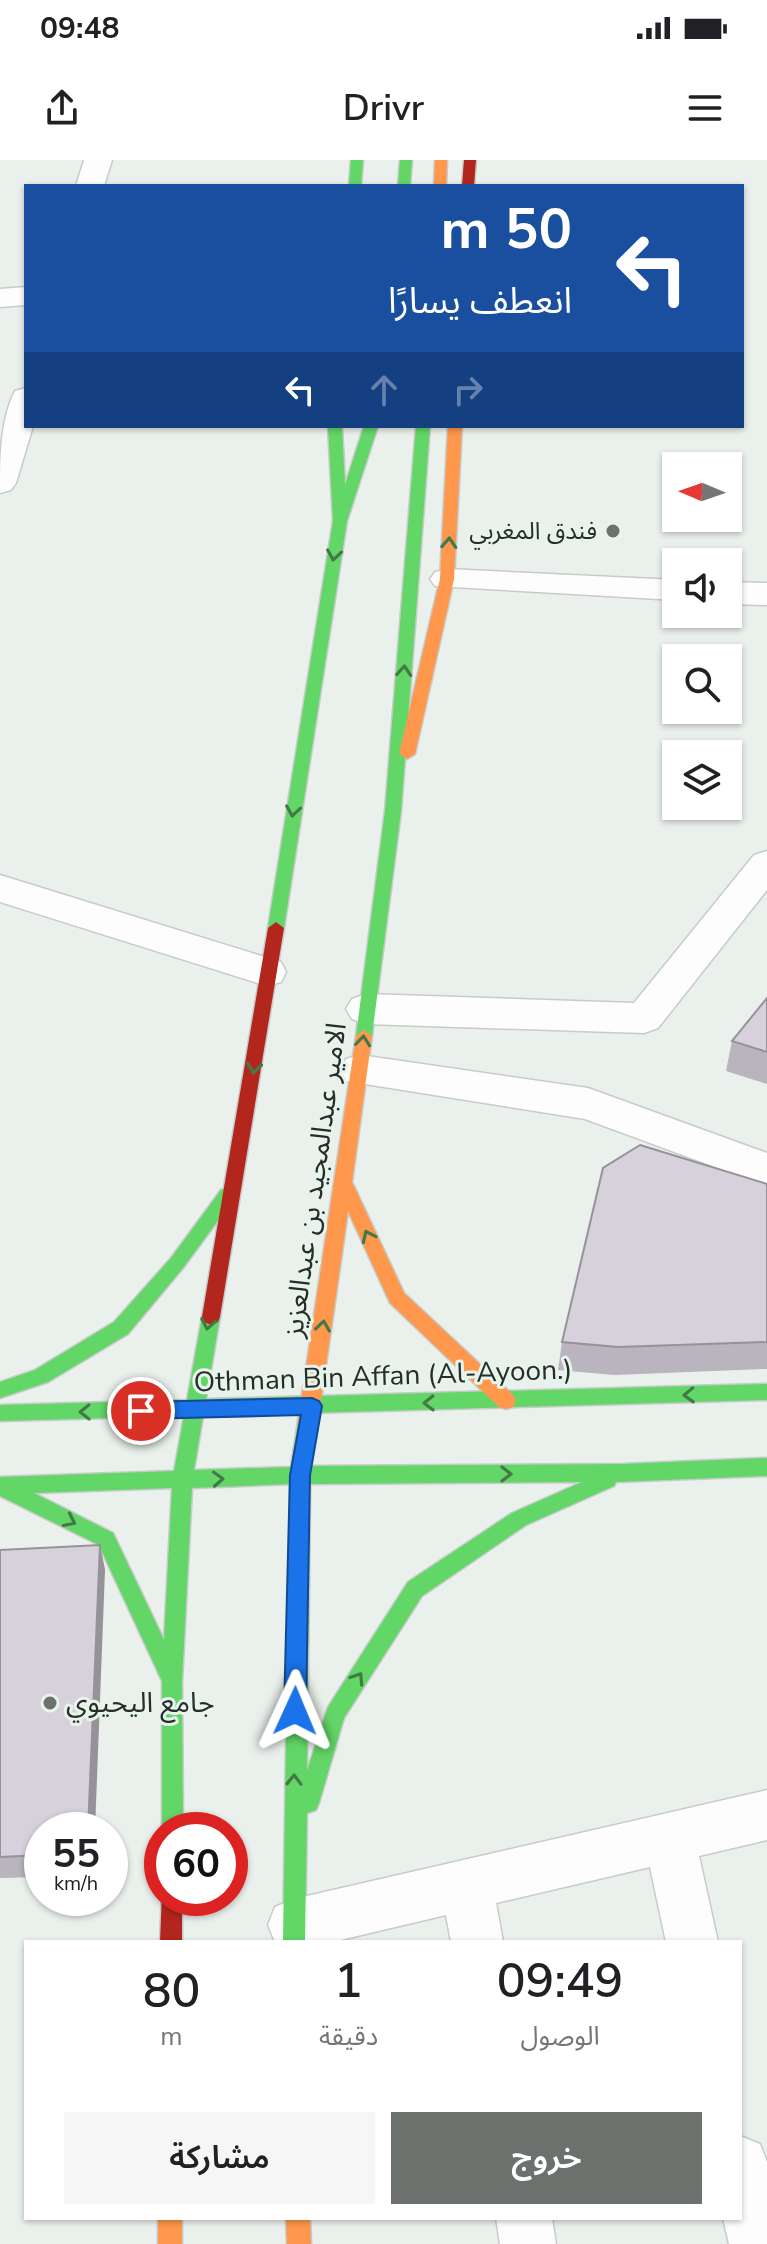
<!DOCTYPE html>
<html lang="ar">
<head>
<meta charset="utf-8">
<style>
	:root { --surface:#fff; --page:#f6f6f6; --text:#202124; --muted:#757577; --accent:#6c716e }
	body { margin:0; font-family:"Nunito Sans","Noto Sans Arabic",sans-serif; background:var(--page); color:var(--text); direction:rtl; height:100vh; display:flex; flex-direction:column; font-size:30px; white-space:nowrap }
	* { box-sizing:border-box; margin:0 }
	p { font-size:26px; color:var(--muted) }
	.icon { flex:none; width:44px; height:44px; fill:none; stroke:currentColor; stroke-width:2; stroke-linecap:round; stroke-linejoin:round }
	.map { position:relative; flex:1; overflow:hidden; direction:ltr }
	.sheet { position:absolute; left:24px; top:1780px; width:718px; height:280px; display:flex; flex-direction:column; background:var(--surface); border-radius:0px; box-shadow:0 2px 6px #0004; direction:rtl }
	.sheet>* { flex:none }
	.banner { position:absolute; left:24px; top:24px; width:720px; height:244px; border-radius:0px; box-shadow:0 2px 6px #0004; direction:rtl; background:#1a4fa0; color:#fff; overflow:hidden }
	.needle { width:52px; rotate:272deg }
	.controls { position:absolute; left:662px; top:292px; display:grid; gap:16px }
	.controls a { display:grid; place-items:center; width:80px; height:80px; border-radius:0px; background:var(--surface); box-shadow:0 2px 6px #0004; font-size:40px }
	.speed { position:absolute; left:24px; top:1652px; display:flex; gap:16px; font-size:40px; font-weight:700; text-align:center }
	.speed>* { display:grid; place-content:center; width:104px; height:104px; border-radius:50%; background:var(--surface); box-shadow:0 2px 6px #0004; line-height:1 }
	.speed small { font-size:20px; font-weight:400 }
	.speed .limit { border:12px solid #d22; background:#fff; color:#111 }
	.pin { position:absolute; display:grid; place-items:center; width:68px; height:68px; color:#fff; margin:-34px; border:4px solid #fff; border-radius:50%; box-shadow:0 2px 8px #0007 }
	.me { position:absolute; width:88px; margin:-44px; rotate:1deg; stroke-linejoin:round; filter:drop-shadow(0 0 6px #0008) }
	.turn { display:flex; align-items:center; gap:28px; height:168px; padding:0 40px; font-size:36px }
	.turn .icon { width:104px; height:104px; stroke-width:2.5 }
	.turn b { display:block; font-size:56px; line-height:68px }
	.lanes { display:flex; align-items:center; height:76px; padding:0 40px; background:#0003; justify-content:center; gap:40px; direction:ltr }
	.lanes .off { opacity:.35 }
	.eta { display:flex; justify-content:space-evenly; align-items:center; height:136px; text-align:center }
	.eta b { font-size:48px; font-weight:600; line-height:56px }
	.primary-button { display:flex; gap:16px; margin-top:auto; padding:16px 40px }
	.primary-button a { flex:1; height:92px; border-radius:0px; background:var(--accent); color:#fff; font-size:32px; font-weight:600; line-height:92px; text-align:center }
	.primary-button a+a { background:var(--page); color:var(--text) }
	.status { display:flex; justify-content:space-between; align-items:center; height:56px; padding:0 40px; background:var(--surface); direction:ltr }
	.status svg { height:22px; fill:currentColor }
	header { display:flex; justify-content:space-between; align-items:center; height:104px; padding:0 40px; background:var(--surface); font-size:36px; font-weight:600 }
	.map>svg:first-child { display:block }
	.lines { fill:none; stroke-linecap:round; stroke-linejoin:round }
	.street-casing { stroke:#c7ccc9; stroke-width:3 }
	.fast-casing { stroke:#c7ccc9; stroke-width:3 }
	.slow-casing { stroke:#c7ccc9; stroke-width:3 }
	.jam-casing { stroke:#c7ccc9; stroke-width:3 }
	.street { fill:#fcfdfc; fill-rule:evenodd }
	.fast { fill:#63d668; fill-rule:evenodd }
	.slow { fill:#ff974d; fill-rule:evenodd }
	.jam { fill:#b3261e; fill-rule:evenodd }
	.wall { fill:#b9b4bd }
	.shaded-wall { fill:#96929a }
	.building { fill:#d7d1dc; stroke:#96929a; stroke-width:2 }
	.oneway { stroke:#437946 }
	.route { fill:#1a73e8; stroke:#114b97; stroke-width:2 }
	.poi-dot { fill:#6c716e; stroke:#e6f4eb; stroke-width:3 }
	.labels { text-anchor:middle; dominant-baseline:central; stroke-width:6; stroke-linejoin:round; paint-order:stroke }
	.far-poi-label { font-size:24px; fill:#282d2a; stroke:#e6f4eb; text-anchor:end }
	.street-label { font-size:28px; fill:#282d2a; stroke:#e6f4eb }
	.poi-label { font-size:28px; fill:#282d2a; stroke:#e6f4eb; text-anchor:start }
</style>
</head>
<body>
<div class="status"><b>09:48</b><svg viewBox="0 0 49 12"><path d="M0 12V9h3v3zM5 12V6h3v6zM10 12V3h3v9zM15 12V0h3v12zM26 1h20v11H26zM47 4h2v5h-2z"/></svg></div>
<header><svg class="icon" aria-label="menu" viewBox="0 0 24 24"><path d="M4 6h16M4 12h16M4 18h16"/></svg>Drivr<svg class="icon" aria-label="share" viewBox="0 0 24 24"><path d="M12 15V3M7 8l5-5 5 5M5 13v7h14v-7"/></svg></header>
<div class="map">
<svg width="767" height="2084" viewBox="0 0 767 2084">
	<rect width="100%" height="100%" fill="#eaf0ec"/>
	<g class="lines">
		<!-- street casing -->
		<g class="street-casing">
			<path id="street" d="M84,0H112L104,26H76Z
				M26,127V145L0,147V129Z
				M26,228V266H33L16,323L11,330L0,333C0,299 0,260 15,231Z
				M447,409L676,420V440L435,426L430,419L435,412Z
				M728,422L767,423V445L728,444Z
				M767,691V730L658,868L644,873L366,864L352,859L346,849L352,839L366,834L634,843L754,695Z
				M0,715L281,802L286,812L281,822L267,826L0,742Z
				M360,895L588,928L767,993V1026L585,959L346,921L340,910L346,899Z
				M767,1630V1680L699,1696L718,1782H666L650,1707L496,1743L503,1782H451L446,1755L332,1782H275L268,1765L275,1747L294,1739Z
				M740,1976L760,1984L767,2002V2084H729L723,2058H740Z
				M496,2058H552L556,2084H500Z"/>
		</g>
		<!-- fast casing -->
		<g class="fast-casing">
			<path id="fast" d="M351,0H363L361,26H349Z
				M400,0H412L410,26H398Z
				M328,266H342L345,325L364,266H378L347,361L284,768L276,774L268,768L333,361Z
				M416,266H430L401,651L372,876L364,882L356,876L385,651Z
				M227,1028L233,1030L236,1035L233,1040L183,1108L128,1174L48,1222L0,1238V1222L35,1210L114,1162L171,1098L221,1030Z
				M211,1149L218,1152L220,1157L206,1239L767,1224V1240L308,1253L315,1255L318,1261L311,1306L622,1304L767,1298V1316L616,1322L614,1326L526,1365L422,1436L344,1558L319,1643L316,1650L307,1653L305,1782H283L290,1324L192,1328L182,1522L183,1670L162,1672V1521L99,1385L0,1336V1317L174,1311L184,1256L0,1261V1245L187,1240L202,1157L204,1152ZM308,1253L301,1255L298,1261L291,1307L194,1310L203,1256ZM582,1322L512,1353L408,1422L328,1547L307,1611L310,1324ZM172,1328L164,1480L113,1373L34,1333Z"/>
		</g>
		<!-- slow casing -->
		<g class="slow-casing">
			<path id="slow" d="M435,0H447L446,26H434Z
				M448,266H462L454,419L415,594L407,599L399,594L440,419Z
				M364,870L372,876L352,1022L404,1133L513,1235L516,1241L513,1247L506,1249L499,1247L390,1143L348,1051L318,1261L315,1267L308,1269L301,1267L298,1261L356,876Z
				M158,2058H182V2084H158Z
				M286,2058H310L311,2084H287Z"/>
		</g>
		<!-- jam casing -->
		<g class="jam-casing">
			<path id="jam" d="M464,0H476L474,26H462Z
				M276,762L284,768L220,1157L218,1162L211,1165L204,1162L202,1157L268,768Z
				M162,1733V1738H182V1782H160Z"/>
		</g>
		<!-- street -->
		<use href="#street" class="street"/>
		<!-- fast -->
		<use href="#fast" class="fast"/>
		<!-- slow -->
		<use href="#slow" class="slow"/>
		<!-- jam -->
		<use href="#jam" class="jam"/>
	</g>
	<!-- wall -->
	<path class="wall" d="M767,838V924L726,911L732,881Z
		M767,1024V1209L614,1215L558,1210L562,1182Z
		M100,1385L105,1410L42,1670V1717L0,1718V1390Z"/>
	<!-- shaded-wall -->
	<path class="shaded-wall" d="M100,1385L105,1410L95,1670H88Z"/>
	<!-- building -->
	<path class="building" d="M767,838V892L732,881Z
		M640,985L767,1024V1182L618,1187L562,1182L603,1008Z
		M100,1385L88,1670H42V1695L0,1697V1390Z"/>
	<!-- one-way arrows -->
	<defs><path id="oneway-chevron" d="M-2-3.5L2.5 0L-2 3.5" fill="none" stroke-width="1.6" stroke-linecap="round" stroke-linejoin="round" transform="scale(2)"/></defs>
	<g class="oneway">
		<use href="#oneway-chevron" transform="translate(449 383) rotate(-87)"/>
		<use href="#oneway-chevron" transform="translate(334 395) rotate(99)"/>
		<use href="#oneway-chevron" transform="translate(404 511) rotate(-86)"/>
		<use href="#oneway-chevron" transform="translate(293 651) rotate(99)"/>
		<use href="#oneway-chevron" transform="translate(363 881) rotate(-84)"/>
		<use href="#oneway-chevron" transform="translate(254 908) rotate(98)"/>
		<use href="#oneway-chevron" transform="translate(368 1076) rotate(-115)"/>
		<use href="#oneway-chevron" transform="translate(208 1164) rotate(101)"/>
		<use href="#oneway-chevron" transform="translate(323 1166) rotate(-82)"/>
		<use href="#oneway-chevron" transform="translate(689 1235) rotate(178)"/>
		<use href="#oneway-chevron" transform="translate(429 1243) rotate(179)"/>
		<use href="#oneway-chevron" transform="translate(85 1252) rotate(179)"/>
		<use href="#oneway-chevron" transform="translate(506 1314)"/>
		<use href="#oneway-chevron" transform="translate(218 1319) rotate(-3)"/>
		<use href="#oneway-chevron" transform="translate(70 1361) rotate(26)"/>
		<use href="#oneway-chevron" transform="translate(358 1518) rotate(-57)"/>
		<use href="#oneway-chevron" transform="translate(294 1620) rotate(-89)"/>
	</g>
	<!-- route -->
	<path class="route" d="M312,1238L319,1241L322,1246L310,1315L306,1551L303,1558L295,1561L287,1558L284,1551L290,1315L301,1255L141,1259L134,1257L131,1251L134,1245L141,1242Z"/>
	<!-- markers -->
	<g class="poi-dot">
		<circle cx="613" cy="371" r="8"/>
		<circle cx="50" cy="1543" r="8"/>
	</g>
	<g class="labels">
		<!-- far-poi labels -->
		<g class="far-poi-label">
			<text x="597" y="371">فندق المغربي</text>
		</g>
		<!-- street labels -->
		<g class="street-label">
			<text transform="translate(315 1020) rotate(-82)">الامير عبدالمجيد بن عبدالعزيز</text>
			<text transform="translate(383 1216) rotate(-2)">Othman Bin Affan (Al-Ayoon.)</text>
		</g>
		<!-- poi labels -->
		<g class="poi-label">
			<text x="66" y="1543">جامع اليحيوي</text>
		</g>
	</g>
</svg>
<div class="controls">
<a><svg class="needle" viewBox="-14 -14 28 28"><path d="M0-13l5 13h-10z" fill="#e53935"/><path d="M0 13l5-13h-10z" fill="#757577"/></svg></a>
<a><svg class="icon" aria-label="sound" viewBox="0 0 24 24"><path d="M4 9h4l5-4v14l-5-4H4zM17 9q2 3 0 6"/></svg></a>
<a><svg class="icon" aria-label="search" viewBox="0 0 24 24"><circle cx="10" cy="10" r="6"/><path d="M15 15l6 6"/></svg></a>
<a><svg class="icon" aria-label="layers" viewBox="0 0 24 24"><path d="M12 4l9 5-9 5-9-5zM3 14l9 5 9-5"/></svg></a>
</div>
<div class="speed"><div>55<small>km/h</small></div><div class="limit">60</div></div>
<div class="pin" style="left:141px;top:1251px;background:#d93025"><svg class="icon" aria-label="arrive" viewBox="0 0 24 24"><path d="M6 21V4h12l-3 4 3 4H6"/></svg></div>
<svg class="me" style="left:295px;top:1551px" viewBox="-20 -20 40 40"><path d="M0-17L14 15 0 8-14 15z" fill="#1a73e8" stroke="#fff" stroke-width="4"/></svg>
<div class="banner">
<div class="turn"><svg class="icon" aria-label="left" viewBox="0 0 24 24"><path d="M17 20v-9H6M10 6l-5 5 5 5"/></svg><div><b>50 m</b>انعطف يسارًا</div></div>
<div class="lanes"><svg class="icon" aria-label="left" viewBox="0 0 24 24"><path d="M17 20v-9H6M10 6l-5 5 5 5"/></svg><svg class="icon off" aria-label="ahead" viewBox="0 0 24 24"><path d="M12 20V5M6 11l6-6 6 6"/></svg><svg class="icon off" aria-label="right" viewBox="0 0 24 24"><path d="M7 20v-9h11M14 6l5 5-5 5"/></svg></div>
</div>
<section class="sheet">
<div class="eta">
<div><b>09:49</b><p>الوصول</p></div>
<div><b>1</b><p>دقيقة</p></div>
<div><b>80</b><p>m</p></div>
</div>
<div class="primary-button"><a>خروج</a><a>مشاركة</a></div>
</section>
</div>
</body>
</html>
